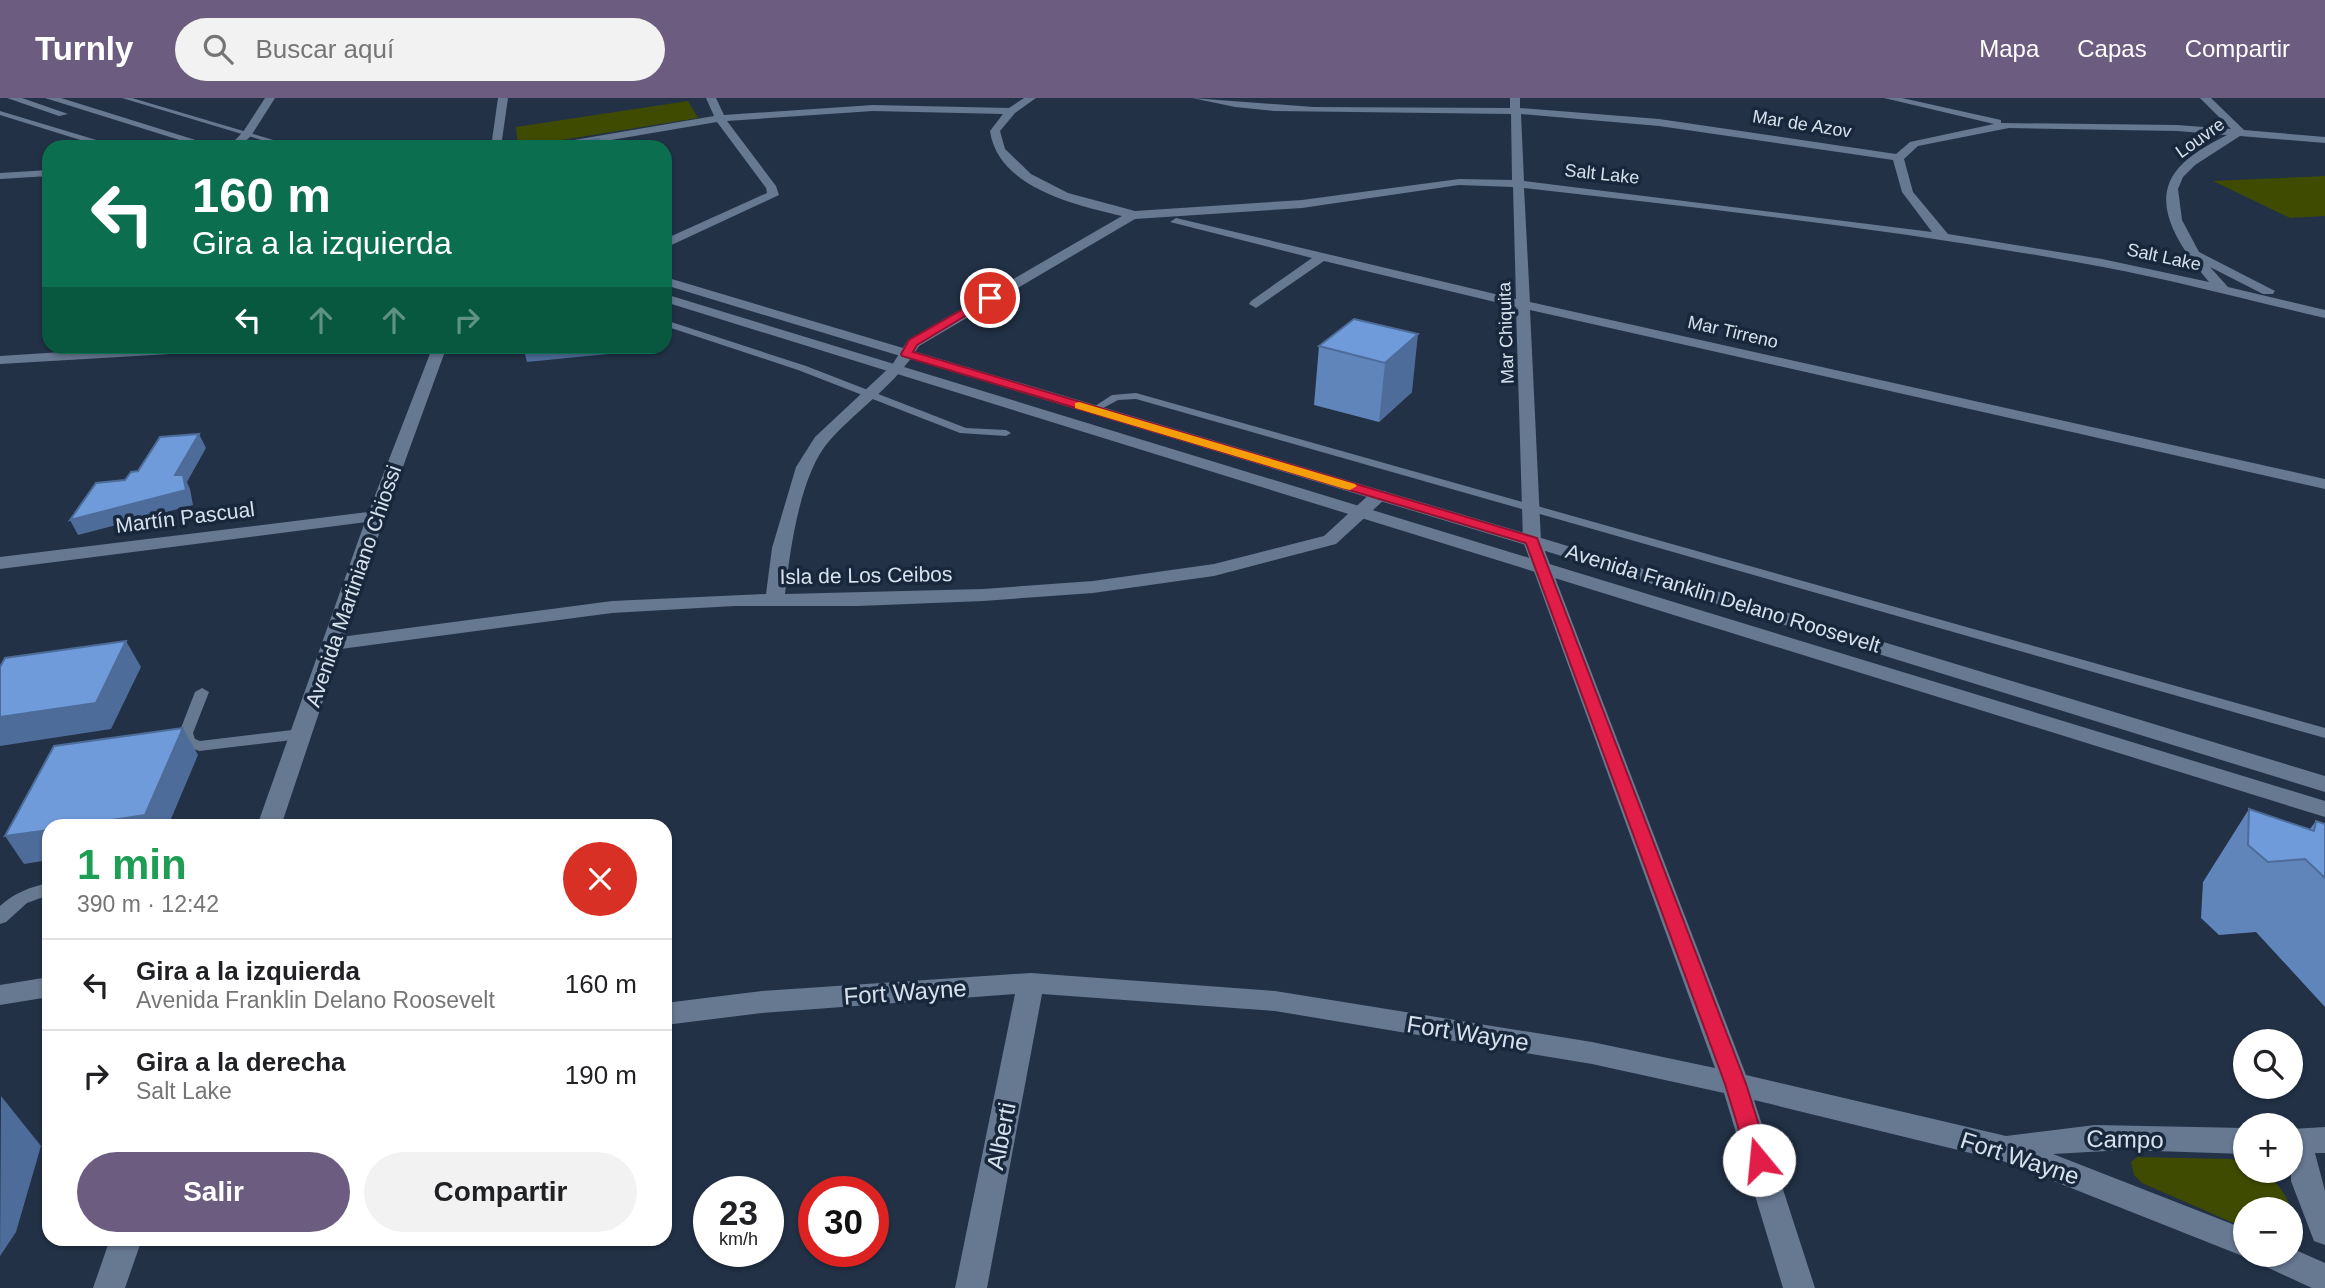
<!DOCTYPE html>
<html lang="es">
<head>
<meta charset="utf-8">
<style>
	:root { --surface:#fff; --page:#f2f2f2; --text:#202124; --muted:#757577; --line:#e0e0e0; --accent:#6c5c7f }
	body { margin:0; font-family:Arial,sans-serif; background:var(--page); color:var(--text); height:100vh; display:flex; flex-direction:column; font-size:26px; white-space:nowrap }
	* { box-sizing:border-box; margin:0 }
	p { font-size:23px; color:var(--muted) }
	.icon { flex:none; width:38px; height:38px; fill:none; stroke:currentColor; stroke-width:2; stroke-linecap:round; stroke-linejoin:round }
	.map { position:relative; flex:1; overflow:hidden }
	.sheet { position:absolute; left:42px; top:721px; width:630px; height:427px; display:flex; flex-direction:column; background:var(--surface); border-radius:21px; box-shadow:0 2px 5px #0004 }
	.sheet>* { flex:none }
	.top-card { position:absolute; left:42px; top:42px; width:630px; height:214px; border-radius:21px; box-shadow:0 2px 5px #0004; background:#0b6e4f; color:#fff; overflow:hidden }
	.tools { position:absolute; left:2233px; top:931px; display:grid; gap:14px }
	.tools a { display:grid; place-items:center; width:70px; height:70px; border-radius:50%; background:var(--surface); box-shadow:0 2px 5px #0004; font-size:35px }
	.speed { position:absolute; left:693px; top:1078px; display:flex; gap:14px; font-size:35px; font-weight:700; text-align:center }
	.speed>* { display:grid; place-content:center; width:91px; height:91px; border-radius:50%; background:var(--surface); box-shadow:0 2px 5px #0004; line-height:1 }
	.speed small { font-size:18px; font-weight:400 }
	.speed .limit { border:10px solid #d22; background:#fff; color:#111 }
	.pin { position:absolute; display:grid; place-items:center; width:60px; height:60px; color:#fff; margin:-30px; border:4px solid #fff; border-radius:50%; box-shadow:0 2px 7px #0007 }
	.me { position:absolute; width:77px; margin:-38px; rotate:343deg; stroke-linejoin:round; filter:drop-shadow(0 0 5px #0008) }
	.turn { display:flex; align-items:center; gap:24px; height:147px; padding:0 35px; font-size:32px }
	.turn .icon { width:91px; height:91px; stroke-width:2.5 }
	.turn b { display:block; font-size:49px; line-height:60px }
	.lanes { display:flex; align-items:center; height:66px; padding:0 35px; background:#0003; justify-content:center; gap:35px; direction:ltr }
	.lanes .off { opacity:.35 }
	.round { display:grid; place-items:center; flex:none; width:74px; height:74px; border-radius:37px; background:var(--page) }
	.overview { display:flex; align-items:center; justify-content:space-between; height:119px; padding:0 35px }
	h1 { font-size:42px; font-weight:600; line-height:52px; color:#1e9e55 }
	.action { display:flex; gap:14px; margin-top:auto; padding:14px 35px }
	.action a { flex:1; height:80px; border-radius:42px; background:var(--accent); color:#fff; font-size:28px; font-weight:600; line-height:80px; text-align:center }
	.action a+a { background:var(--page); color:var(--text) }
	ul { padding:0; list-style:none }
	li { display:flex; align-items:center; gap:21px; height:91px; padding:0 35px; border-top:2px solid var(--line) }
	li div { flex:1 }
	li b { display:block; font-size:26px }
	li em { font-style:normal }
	header { display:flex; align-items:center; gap:42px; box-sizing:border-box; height:98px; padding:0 35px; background:var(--accent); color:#fff }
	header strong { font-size:33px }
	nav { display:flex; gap:38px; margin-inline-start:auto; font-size:24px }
	.search { width:490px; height:63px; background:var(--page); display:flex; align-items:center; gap:18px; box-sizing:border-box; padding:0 24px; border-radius:38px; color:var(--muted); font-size:26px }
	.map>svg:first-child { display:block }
	.green { fill:#3f4b00 }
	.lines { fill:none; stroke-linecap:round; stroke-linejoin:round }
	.lane { fill:#677891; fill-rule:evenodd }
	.street { fill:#677891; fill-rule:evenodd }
	.secondary { fill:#677891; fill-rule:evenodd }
	.wall { fill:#5f85bb }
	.shaded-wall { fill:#4e6c99 }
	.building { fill:#6f9bda; stroke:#4e6c99; stroke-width:2 }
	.route { fill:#e11d48; stroke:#92132f; stroke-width:2 }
	.slow { fill:#f59e0b }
	.labels { text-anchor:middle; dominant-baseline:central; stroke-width:7; stroke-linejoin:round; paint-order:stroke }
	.far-street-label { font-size:18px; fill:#d7e1ee; stroke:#18273b }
	.street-label { font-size:21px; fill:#d7e1ee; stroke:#18273b }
	.near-street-label { font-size:24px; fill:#d7e1ee; stroke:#18273b }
</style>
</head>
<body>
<header>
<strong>Turnly</strong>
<div class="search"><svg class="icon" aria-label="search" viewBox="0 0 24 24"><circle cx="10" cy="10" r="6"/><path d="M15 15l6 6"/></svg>Buscar aquí</div>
<nav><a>Mapa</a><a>Capas</a><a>Compartir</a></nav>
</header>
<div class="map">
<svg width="2325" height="1190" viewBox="0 0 2325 1190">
	<rect width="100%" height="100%" fill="#223146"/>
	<!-- green -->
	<path class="green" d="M688,3L698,20L518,49L516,29Z
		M2325,78V118L2290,120L2213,83Z
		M2137,1059L2231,1061L2245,1065V1073C2279,1073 2293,1105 2295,1134L2291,1139V1111H2245V1130L2142,1085L2134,1077L2131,1064Z"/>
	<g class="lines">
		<!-- lane -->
		<path class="lane" d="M122,0H132L297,49H285Z
			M0,13L113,47L114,49H103L0,17Z
			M665,222L806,268L966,330L1006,332L1011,335L1006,338L960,335L798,272L665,228Z
			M1136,295L2325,630V640L1136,301L1118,302L1094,315L1089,312L1112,297Z
			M202,590L209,594L193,635L195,641L200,643L301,631L308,636L301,641L199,653L184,647L179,635L195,594Z
			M49,785V797L27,805L6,824L0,826V808C14,795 30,789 49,785Z"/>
		<!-- street -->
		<path class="street" d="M265,0H275L251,38L239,49H228L243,34Z
			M706,0H716L724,17L873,7L1009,10L1024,0H1036L1015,15L1000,33L1005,51L1031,76L1068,95L1135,113L1302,102L1459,81L1512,82L1511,16L1274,13L1235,9L1192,0L1314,9L1510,10V0H1520V10L1659,21L1896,56L1910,44L1994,26L1884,0H1902L2001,22V25L2177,27L2231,31L2200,0H2211L2244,32L2325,39V45L2240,38L2195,67L2183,79L2178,91L2182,122L2199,154L2275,193L2273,196H2263L2210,169L2228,189L2325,212V220C2251,203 2177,183 2103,169C1911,133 1717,112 1524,90L1530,204L2325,381V391L1530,212L1541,443L1746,977L2006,1038L2095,1027L2245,1030V1056L2125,1052L2053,1056L2245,1131V1157H2252L2245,1159L2003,1063L1754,1002L1815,1190H1783L1724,995L1592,966L1275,913L1042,896L987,1190H955L1015,896L762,915L665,927V905L762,893L1031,875L1275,893L1592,944L1715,970L1523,443L1516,209L1324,163L1256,210L1249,206L1251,203L1312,160L1170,124L1176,120L1516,201L1513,89L1459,87L1302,110L1135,121L919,248C895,288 861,308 830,342C800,375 790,452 785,496L983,491L1093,483L1214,466L1324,438L1373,393H1385L1388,397L1385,401L1336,446L1214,478L1093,495L983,503L858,508H734L612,515L333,552L326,550L323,546L326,542L333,540L612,503L766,496L772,450L796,369L815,339L892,267L908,242L1122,118C1076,107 998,90 990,33L1003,16L873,13L727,23L776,88L779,97L665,150V141L767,95L766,90L717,24L570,49H546L551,46L714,18ZM1521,16L1659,28L1893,62L1902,94L1932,134L1524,83ZM2009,30L2177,33L2227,37C2208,47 2186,58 2174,76C2150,112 2187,157 2209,184L2102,161L1948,136L1913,94L1904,61L1918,48Z
			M497,43L501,44V48L444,49L449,46Z
			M49,72V78L0,81V75Z
			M155,248H443L446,252L439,256L187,255L0,266V258Z
			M376,413L382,414L385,418L382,422L0,471V459Z
			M49,879V899L0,907V887Z
			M2325,1029V1055H2315L2325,1093V1147L2314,1143L2291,1083V1031Z
			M2291,1150L2325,1165V1190H2312L2262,1167L2257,1157H2291Z"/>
		<!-- secondary -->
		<path class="secondary" d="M7,0H22L68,16L59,18Z
			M45,0H61L218,49H202Z
			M498,0H508L501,49H491Z
			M665,179L1538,439L2325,678V694L1526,447L665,187Z
			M665,196L2325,703V719L665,204Z
			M433,248H447L385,418L281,728H257L367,418Z
			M110,1141H142L125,1190H93Z"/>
	</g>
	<!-- wall -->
	<path class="wall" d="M1354,221L1412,294L1379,324L1314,307L1319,248Z
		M2249,711L2310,731L2316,723L2325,726V909L2256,834L2219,837L2201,820L2203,784Z"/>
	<!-- shaded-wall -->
	<path class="shaded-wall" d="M1418,236L1412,294L1379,324L1385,265Z
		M523,248H637L638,253L527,264Z
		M199,336L206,350L187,384L190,391L193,407L78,437L70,422L175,377Z
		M126,543L141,569L111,631L0,648V619Z
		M183,630L198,657L168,728H73Z
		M49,732V762L24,766L5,738Z
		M1,998L41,1048L16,1134L0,1158Z"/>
	<!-- building -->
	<path class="building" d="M599,41L605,49H547Z
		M1354,221L1418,236L1385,265L1319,248Z
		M199,336L175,377H183L186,392L70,422L96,385L125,382L131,374L138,373L160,339Z
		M126,543L96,605L0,619V569L5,560Z
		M183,630L145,717L73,728H49V732L5,738L54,648Z
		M2249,711L2314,733L2316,723L2325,726V780L2305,761L2268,764L2248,747Z"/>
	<!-- route -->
	<path class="route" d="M986,198L995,200L917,247L913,254L1537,440L1746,986L1770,1062L1767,1069L1759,1072L1751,1069L1748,1062L1725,986L1526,445L902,258L901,256L909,242Z"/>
	<!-- slow -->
	<path class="slow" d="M1079,304L1355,386L1357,388L1350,392L1345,391L1075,310V305Z"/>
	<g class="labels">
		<!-- far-street labels -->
		<g class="far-street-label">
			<text transform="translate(1802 26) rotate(9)">Mar de Azov</text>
			<text transform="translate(2200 40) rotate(-35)">Louvre</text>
			<text transform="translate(1602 76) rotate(6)">Salt Lake</text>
			<text transform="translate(2164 159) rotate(12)">Salt Lake</text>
			<text transform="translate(1733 234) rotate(13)">Mar Tirreno</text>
			<text transform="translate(1506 235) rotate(-92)">Mar Chiquita</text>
		</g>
		<!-- street labels -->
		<g class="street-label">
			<text transform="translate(185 419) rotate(-7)">Martín Pascual</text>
			<text transform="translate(866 477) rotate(-1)">Isla de Los Ceibos</text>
			<text transform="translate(353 488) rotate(-71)">Avenida Martiniano Chiossi</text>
			<text transform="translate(1723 500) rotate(17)">Avenida Franklin Delano Roosevelt</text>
		</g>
		<!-- near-street labels -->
		<g class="near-street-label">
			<text transform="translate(905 894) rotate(-4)">Fort Wayne</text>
			<text transform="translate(1468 935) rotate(9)">Fort Wayne</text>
			<text transform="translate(1001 1038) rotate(-79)">Alberti</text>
			<text transform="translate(2125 1041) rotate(1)">Campo</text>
			<text transform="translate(2020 1060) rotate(18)">Fort Wayne</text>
		</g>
	</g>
</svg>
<div class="tools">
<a><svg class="icon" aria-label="search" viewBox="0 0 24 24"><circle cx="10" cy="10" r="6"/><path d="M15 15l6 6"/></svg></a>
<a>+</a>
<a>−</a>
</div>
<div class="speed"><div>23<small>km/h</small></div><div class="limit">30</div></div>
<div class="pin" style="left:990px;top:200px;background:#d93025"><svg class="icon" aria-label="arrive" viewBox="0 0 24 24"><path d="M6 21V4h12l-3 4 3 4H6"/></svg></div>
<svg class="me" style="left:1759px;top:1062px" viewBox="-20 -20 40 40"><circle r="19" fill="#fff"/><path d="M0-13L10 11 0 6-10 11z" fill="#e11d48"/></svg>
<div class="top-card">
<div class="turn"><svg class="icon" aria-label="left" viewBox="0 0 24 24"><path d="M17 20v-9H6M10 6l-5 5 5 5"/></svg><div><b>160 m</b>Gira a la izquierda</div></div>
<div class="lanes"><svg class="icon" aria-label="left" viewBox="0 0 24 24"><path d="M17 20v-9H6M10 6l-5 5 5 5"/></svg><svg class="icon off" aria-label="ahead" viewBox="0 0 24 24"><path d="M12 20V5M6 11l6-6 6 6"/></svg><svg class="icon off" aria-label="ahead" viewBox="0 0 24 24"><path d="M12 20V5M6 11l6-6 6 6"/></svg><svg class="icon off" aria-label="right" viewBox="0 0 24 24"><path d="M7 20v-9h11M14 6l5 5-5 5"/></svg></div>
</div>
<section class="sheet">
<div class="overview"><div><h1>1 min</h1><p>390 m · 12:42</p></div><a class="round" style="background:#d93025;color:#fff"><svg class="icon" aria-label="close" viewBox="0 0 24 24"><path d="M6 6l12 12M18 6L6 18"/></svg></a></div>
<ul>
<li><svg class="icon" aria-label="left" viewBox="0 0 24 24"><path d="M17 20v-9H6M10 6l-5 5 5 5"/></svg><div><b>Gira a la izquierda</b><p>Avenida Franklin Delano Roosevelt</p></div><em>160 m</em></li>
<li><svg class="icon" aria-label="right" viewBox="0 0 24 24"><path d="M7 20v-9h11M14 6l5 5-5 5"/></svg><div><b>Gira a la derecha</b><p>Salt Lake</p></div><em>190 m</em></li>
</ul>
<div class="action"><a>Salir</a><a>Compartir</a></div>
</section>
</div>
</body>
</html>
